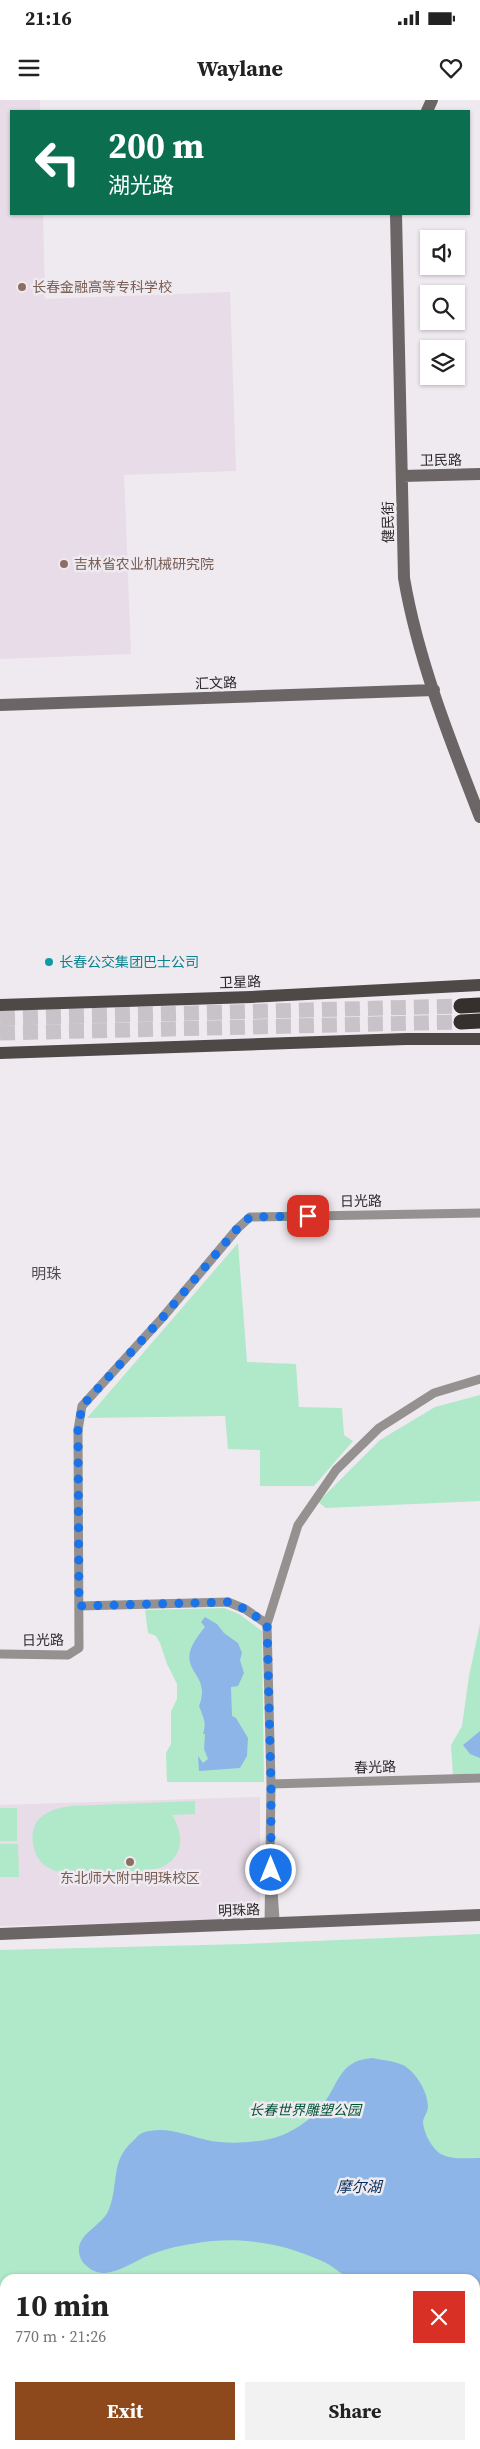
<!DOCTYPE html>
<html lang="en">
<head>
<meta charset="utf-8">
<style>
	:root { --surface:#fff; --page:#f2f2f2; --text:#222; --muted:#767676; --accent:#8d491c }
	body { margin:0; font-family:"Source Serif 4","Noto Sans SC",serif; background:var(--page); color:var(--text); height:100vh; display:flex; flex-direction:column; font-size:19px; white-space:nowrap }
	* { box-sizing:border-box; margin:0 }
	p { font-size:16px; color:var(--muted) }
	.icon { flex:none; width:28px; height:28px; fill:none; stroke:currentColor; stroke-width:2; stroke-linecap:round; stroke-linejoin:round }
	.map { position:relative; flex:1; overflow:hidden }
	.side { position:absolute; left:0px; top:2174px; width:480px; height:176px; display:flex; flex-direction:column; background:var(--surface); border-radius:15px 15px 0 0; box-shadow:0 1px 4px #0004 }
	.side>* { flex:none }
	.guide { position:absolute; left:10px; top:10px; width:460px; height:105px; border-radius:0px; box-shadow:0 1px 4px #0004; background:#0b6e4f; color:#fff; overflow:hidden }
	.controls { position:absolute; left:420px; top:130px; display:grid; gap:10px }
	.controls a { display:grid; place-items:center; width:45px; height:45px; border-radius:0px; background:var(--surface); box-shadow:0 1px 4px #0004; font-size:25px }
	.pin { position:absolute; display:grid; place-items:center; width:42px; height:42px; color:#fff; margin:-21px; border-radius:10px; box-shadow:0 2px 8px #0006 }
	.me { position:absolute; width:55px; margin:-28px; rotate:0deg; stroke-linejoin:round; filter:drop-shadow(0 0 4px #0008) }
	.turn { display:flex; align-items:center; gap:18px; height:105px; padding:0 15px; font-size:22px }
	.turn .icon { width:65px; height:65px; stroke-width:2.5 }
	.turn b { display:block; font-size:35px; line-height:42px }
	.round { display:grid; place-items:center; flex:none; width:52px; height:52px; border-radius:0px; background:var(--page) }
	.overview { display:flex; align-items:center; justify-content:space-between; height:85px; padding:0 15px }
	h1 { font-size:30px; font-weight:700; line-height:38px }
	.button { display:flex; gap:10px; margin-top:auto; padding:10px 15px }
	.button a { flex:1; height:58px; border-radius:0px; background:var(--accent); color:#fff; font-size:20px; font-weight:700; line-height:58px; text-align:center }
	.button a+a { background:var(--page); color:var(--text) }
	.status { display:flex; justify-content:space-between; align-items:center; height:35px; padding:0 25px; background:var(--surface); direction:ltr }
	.status svg { height:14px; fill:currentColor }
	header { display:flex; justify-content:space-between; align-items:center; height:65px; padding:0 15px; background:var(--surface); font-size:22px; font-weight:700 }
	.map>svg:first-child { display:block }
	.built { fill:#e7dce7 }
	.green { fill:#b0e9c9; fill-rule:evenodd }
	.water { fill:#8eb5e8 }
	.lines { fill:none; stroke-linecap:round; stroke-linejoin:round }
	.highway-tunnel { stroke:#c8c3c8; stroke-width:15; stroke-dasharray:15 8; stroke-linecap:butt }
	.street { stroke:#949190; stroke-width:9 }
	.secondary { stroke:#6b6665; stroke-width:12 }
	.primary { stroke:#4e4847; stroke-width:12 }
	.highway { stroke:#352f2e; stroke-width:15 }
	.route { stroke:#1a73e8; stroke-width:9; stroke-dasharray:0 16.2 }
	.education-dot { fill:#8d6e63; stroke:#efeaef; stroke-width:2 }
	.culture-dot { fill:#0f9aa8; stroke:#efeaef; stroke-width:2 }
	.labels { text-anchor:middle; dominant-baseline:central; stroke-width:5; stroke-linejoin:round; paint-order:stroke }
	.education-label { font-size:14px; fill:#785e54; stroke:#efeaef; text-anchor:start }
	.street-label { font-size:14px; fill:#2a282a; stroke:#efeaef }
	.culture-label { font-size:14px; fill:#0d838f; stroke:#efeaef; text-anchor:start }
	.park-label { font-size:14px; font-style:italic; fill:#005535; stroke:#efeaef }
	.neighbourhood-label { font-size:15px; fill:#504c50; stroke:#efeaef }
	.water-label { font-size:15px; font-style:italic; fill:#042c59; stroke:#efeaef }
</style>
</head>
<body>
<div class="status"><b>21:16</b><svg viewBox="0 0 49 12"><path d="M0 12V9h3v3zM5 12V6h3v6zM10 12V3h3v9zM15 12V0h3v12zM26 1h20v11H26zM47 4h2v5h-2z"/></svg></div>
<header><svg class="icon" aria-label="menu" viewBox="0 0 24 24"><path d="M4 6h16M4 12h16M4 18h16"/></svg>Waylane<svg class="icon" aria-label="heart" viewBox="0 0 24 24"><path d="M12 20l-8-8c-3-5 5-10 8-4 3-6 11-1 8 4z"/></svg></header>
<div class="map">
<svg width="480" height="2349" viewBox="0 0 480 2349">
	<rect width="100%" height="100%" fill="#efeaef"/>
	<!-- built -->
	<path class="built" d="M0,0H40V11H11V114H43L45,199L230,192L236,371L124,375L131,554L0,559Z
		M260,1697V1819L0,1826V1705Z"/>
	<!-- green -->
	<path class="green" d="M238,1143L247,1262L296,1264L299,1307L342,1308L344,1335L353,1341L314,1386H260V1350L228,1349L225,1316L87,1318Z
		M480,1295V1401L326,1408L318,1402L380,1340L435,1307Z
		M224,1508L239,1514L262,1531L264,1682H167L166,1653L171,1644V1611L177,1599V1584L167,1564L160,1543L156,1536L148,1533L145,1510Z
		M480,1524V1673L453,1675L451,1645L462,1626L469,1576Z
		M195,1701V1714L172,1715C185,1735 184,1762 155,1769C142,1773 124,1771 110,1772C91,1772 67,1778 49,1768C36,1762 31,1746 33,1732C36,1713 56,1708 71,1706Z
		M0,1708H17V1741H0Z
		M0,1744H18L19,1777H0Z
		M480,1834V2349H0V1850L243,1844ZM5,2179H475V2345H5Z"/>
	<!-- water -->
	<path class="water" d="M205,1517L217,1524L224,1533L238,1543L242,1553L240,1560L244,1573L238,1586L231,1587L232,1616L236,1618L248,1638L247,1656L240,1668L199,1671L198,1656L203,1663L208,1659L204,1649L205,1634H203C207,1622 203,1617 199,1606C214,1568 166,1573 205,1527L201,1522Z
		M480,1631V1658L470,1654L463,1645Z
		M372,1958C382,1960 394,1961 403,1965C416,1972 428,1992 428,2007C428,2012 424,2016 423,2021C423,2032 432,2049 441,2054C452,2060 468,2058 480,2058V2349H445L444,2345H475V2179C443,2179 411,2179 379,2179C371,2179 358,2181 350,2178C340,2174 332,2165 322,2161C287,2145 251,2138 213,2141C192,2143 171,2147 152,2154C135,2160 112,2179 94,2171C86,2167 80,2161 79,2152C77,2133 104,2125 109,2109C119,2084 110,2061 133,2041C136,2038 139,2034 142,2033C165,2025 185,2035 207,2040C223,2044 249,2043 265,2040C289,2036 313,2020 326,2000C341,1978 341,1961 372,1958Z"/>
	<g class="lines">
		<!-- highway-tunnel -->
		<path class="highway-tunnel" d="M0,918L461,906
			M0,933L461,922"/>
		<!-- street -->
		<path class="street" d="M79,1506L228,1502L245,1509L267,1524
			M0,1554L68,1555L79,1548L78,1330L82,1306L163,1217L237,1129L250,1117L480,1113
			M271,1684L480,1678
			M272,1777L275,1819
			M269,1824L271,1684L267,1524L298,1425L336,1370L379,1328L434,1293L480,1279"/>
		<!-- secondary -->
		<path class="secondary" d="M427,11L432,0
			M396,114L404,478C418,560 450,640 480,717
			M402,376L480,374
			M0,605L434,590
			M0,1834L480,1815"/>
		<!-- primary -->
		<path class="primary" d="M0,905L251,897L480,885
			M0,953L406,939H480"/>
		<!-- highway -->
		<path class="highway" d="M461,906L480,905
			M461,922L480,921"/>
	</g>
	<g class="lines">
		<!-- route -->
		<path class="route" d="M271,1770V1684L267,1524L245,1509L228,1502L79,1506L78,1330L82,1306L163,1217L237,1129L250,1117L308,1116"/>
	</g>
	<!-- markers -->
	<g class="education-dot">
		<circle cx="22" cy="187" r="5"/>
		<circle cx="64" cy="464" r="5"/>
		<circle cx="130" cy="1762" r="5"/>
	</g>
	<circle class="culture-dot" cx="49" cy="862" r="5"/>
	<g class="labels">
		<!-- education labels -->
		<g class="education-label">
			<text x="32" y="187">长春金融高等专科学校</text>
			<text x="74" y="464">吉林省农业机械研究院</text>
			<text x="130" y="1778" text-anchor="middle">东北师大附中明珠校区</text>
		</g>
		<!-- street labels -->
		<g class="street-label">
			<text transform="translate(441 360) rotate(-1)">卫民路</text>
			<text transform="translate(388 422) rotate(-91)">健民街</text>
			<text transform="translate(216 583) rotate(-2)">汇文路</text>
			<text transform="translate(240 882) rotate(-2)">卫星路</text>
			<text transform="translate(361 1101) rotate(-1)">日光路</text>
			<text transform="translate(43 1540) rotate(-1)">日光路</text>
			<text transform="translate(375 1667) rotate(-2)">春光路</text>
			<text transform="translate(239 1810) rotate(-2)">明珠路</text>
		</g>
		<!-- culture labels -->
		<g class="culture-label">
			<text x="59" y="862">长春公交集团巴士公司</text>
		</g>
		<!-- park labels -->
		<g class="park-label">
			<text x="305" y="2010">长春世界雕塑公园</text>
		</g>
		<!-- neighbourhood labels -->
		<g class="neighbourhood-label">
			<text x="46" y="1173">明珠</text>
		</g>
		<!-- water labels -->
		<g class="water-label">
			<text x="359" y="2086">摩尔湖</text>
		</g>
	</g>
</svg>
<div class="controls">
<a><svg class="icon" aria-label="sound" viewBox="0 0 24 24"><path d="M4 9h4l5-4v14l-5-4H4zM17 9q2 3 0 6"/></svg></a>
<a><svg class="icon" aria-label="search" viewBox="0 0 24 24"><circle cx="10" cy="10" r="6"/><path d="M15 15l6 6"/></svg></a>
<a><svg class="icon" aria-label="layers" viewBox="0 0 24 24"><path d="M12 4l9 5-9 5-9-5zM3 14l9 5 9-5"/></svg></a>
</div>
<div class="pin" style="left:308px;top:1116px;background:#d93025"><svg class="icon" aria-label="arrive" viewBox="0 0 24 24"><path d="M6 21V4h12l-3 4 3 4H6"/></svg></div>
<svg class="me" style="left:271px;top:1770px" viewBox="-20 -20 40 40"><circle r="17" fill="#1a73e8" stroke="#fff" stroke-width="3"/><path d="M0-11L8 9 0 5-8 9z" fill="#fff"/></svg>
<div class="guide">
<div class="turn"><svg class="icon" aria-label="left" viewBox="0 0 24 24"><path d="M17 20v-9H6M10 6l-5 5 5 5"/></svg><div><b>200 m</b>湖光路</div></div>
</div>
<section class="side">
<div class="overview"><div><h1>10 min</h1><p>770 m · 21:26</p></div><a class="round" style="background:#d93025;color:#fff"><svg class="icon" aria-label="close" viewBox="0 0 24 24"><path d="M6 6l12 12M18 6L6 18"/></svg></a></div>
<div class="button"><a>Exit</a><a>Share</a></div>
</section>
</div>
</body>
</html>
